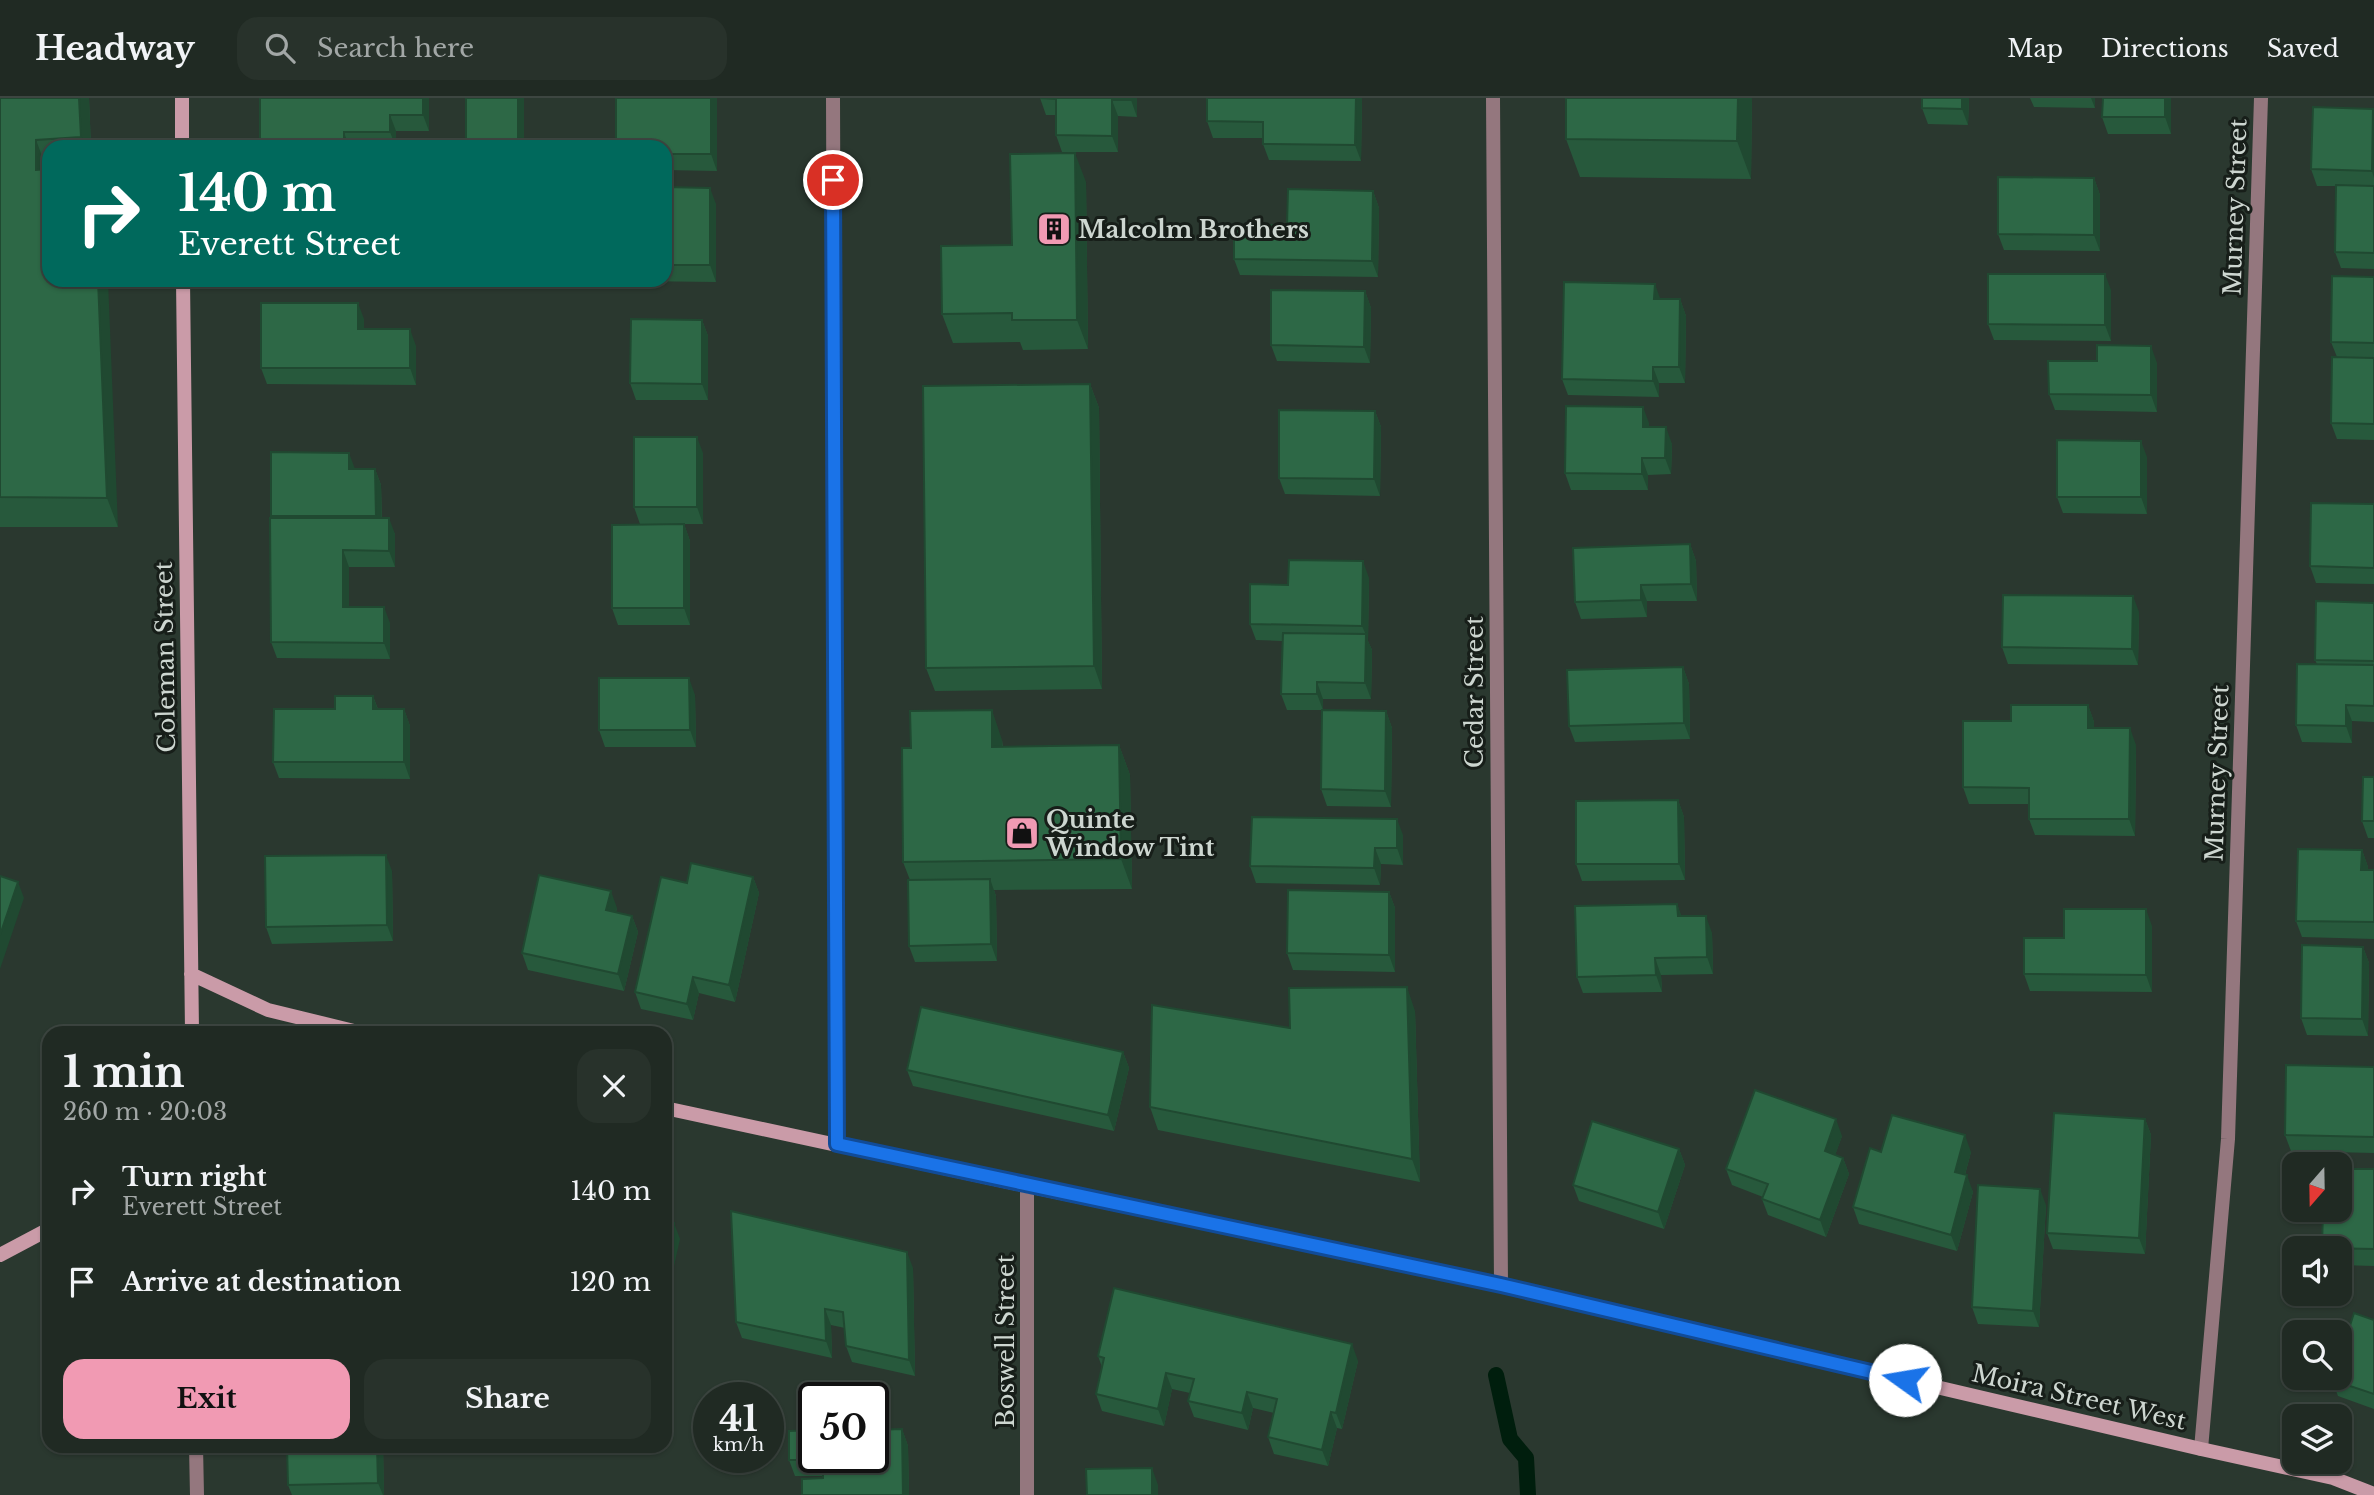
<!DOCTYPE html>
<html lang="en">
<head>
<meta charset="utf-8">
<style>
	:root { --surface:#202a23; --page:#28322b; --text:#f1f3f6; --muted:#a2a7a6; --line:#3d4641; --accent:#f19ab3 }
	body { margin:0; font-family:"Libre Baskerville",serif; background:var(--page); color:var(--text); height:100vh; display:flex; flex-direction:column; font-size:26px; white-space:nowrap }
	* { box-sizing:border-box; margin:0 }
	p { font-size:23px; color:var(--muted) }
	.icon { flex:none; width:38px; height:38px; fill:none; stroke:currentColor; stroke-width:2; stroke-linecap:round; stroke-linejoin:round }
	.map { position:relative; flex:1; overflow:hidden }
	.sheet { position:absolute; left:42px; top:928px; width:630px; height:427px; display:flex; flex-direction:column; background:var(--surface); border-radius:21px; box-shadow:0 2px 5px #0004,0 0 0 2px var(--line) }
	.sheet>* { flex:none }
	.top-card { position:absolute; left:42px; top:42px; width:630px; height:147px; border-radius:21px; box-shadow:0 2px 5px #0004,0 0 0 2px var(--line); background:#00695c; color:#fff; overflow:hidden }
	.needle { width:46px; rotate:200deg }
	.fabs { position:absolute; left:2282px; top:1054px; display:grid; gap:14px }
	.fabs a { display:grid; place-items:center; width:70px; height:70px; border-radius:14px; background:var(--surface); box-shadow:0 2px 5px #0004,0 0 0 2px var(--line); font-size:35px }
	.speed { position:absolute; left:693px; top:1284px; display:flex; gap:14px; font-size:35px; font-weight:700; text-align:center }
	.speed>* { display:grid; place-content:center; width:91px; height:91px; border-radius:50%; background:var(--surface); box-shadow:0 2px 5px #0004,0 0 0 2px var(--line); line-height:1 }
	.speed small { font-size:18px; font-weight:400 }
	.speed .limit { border:4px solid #111; border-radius:10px; background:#fff; color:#111 }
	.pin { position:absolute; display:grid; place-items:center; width:60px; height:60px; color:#fff; margin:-30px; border:4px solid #fff; border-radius:50%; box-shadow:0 2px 7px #0007 }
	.me { position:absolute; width:77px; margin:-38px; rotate:283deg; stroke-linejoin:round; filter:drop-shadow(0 0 5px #0008) }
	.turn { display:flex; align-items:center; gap:24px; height:147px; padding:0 21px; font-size:32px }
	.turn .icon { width:91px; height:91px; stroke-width:2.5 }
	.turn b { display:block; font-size:49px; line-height:60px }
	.round { display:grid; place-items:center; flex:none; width:74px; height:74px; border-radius:21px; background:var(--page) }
	.overview { display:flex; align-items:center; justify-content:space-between; height:119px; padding:0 21px }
	h1 { font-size:42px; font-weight:700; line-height:52px }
	.action { display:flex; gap:14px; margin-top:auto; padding:14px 21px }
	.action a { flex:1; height:80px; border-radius:21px; background:var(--accent); color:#111; font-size:28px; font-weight:700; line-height:80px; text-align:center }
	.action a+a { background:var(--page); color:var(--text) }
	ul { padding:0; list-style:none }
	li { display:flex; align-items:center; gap:21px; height:91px; padding:0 21px }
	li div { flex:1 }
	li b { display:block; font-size:26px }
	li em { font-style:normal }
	header { display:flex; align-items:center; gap:42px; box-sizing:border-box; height:98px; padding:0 35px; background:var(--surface); border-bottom:2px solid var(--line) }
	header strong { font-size:33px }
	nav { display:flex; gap:38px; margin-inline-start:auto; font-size:24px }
	.search { width:490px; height:63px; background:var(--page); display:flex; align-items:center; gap:18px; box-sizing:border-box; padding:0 24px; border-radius:21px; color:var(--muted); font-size:26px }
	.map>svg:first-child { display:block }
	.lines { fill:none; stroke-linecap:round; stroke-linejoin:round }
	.stream { stroke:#001e0d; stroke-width:16 }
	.minor { stroke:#94777e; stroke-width:14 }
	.secondary { stroke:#ca9ba8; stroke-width:14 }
	.wall { fill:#27593c }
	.shaded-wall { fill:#204931 }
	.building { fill:#2d6846; stroke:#204931; stroke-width:2 }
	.route-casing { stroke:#114b97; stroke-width:18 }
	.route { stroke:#1a73e8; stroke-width:12 }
	.labels { text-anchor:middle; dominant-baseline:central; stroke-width:6; stroke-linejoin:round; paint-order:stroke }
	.street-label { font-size:24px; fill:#cdd6d0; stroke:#171e19 }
	.poi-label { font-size:24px; font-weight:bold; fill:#cdd6d0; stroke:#171e19; text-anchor:start }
</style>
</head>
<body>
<header>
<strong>Headway</strong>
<div class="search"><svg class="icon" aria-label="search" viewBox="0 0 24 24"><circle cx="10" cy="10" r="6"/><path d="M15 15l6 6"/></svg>Search here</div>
<nav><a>Map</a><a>Directions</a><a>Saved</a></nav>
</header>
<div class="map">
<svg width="2374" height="1397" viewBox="0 0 2374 1397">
	<rect width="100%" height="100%" fill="#2a382f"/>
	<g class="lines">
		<!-- stream -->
		<path class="stream" d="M1496,1277L1510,1341L1526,1360L1528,1397"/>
		<!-- minor -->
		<path class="minor" d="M833,0L837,1046
			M1493,0L1501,1187
			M1027,1088V1397
			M196,1348L197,1397
			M2201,1351L2228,1041L2261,0"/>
		<!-- secondary -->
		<path class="secondary" d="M182,0V49
			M183,182L192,934
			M191,876L268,912L358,934
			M665,1010L1027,1088L1501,1187L2201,1351L2333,1380L2374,1396
			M0,1157L49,1131"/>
	</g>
	<!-- wall -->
	<path class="wall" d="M0,0H89L91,49H49V71L118,429H0Z
		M260,0H429V33H396V49H260Z
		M524,0V49H469L466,42Z
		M717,0V73L665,72V49Z
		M1040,0H1137V19L1118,18V54H1062L1056,37V17H1046Z
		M1207,0H1362L1361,63L1269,62L1263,46V40H1213L1207,23Z
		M1752,0L1751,81L1580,79L1566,41Z
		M1969,0L1968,27L1928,26L1922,10Z
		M2030,0H2095V10L2034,9Z
		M2171,0V36H2108L2102,19Z
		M2374,14V171L2341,170L2335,154L2336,88H2317L2311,71Z
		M2094,80L2100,97V153L2004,152L1998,136Z
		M1086,84L1088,251L1023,252L1020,244L953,245L942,216L1012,147Z
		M665,89L716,106V184L634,183V182H665Z
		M1373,93L1379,110L1378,179L1240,177L1234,161L1287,127Z
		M2374,179V342L2337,341L2331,325L2337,259L2331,244Z
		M2111,192V243L1994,242L1988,226Z
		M1365,193L1371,210L1370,265L1277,263L1271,247Z
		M1660,201H1680L1686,218L1685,285H1659V299L1568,297L1562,281Z
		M364,221V231L416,248V287L267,286L261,270Z
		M702,222L708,238V302H636L630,285Z
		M2097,263L2157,265V314L2055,312L2049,296Z
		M1090,286L1099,310L1102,591L935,593L926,570Z
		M1375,313L1381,329L1380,398L1285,396L1279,380Z
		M1649,325V329L1672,346L1671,376L1648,377V392H1571L1565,375Z
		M703,355V426H640L634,409Z
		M2147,359V416L2063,415L2057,399Z
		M355,371H375L381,387L382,420L395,436V469H349V509L390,525V561L277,560L271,544L272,420L271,418Z
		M2374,406V486L2316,485L2310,468Z
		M684,426L690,443V527H618L612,510Z
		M1690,446L1696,463L1697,503H1647V519L1581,521L1575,504Z
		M1369,480L1368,543L1372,552L1371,601H1323V612H1287L1281,596L1282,543L1256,542L1250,526L1288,487Z
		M2374,505V624L2352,623V645L2302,644L2296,627L2317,566L2315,562Z
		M2139,514L2138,567L2008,566L2002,549Z
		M1683,569L1689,586L1690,641L1575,644L1569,628Z
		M695,597L696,649H605L599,632Z
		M373,598L378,611H404L410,628V681L279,680L273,664L335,611Z
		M2088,607L2094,624V630L2136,647L2135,738L2035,737L2029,721V706H1969L1963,689L2011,623Z
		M1386,613L1392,630L1391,709L1327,708L1321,691Z
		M1002,642L1003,649L1119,647L1130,677L1132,791L994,792L996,798L997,863L915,864L909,848L910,782L903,764Z
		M2374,679V740H2368L2362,723Z
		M1678,702L1684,719L1685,782L1582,783L1576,766Z
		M1403,737V767L1381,766L1380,787L1256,785L1250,768Z
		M2362,752L2368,769V772H2374V841L2302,839L2296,823Z
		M392,773L393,843L272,846L266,829Z
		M753,779L759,795L735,904L699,895L693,922L641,911L635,894L687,785Z
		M1389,794L1395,810V874L1293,872L1287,855Z
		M1677,806L1681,818L1712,835L1713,876L1661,877L1662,894L1583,895L1577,879Z
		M617,810L616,814L632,818L638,834L624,893L528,872L522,855Z
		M2152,828V894L2030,893L2024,876L2064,840Z
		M2363,849L2369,865L2368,938L2307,937L2301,920Z
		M1415,913L1420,1084L1158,1032L1150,1009L1290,930Z
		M1123,954L1129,970L1114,1033L913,988L907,972Z
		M2374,969V1055L2291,1053L2285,1037Z
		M2145,1021L2151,1037L2145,1156L2053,1151L2047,1135Z
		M1842,1038L1835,1057L1843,1060L1849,1076L1826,1139L1768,1117L1762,1101L1763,1099L1732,1087L1726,1071Z
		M1679,1051L1685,1067L1664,1131L1579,1103L1573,1087Z
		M1881,1054H1971L1965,1077L1973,1094L1957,1153L1859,1126L1853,1109Z
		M2374,1071V1168L2340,1167V1150Z
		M2046,1107L2039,1229L1978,1226L1972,1209Z
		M913,1170L915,1278L852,1264L846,1248L845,1230L831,1227L832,1260L742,1240L736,1224Z
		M2374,1222V1311L2338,1298L2332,1282Z
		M1098,1258L1358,1263L1342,1331L1337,1330L1328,1368L1274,1356L1268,1339L1274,1315L1253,1310L1248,1332L1194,1319L1188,1303L1190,1295L1172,1291L1164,1328L1102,1313L1096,1296L1102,1269Z
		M902,1331L908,1348L909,1397H802L823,1380V1378H795L789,1362Z
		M383,1348L384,1397H292L288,1387Z"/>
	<!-- shaded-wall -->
	<path class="shaded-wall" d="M79,0H89L91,49H85L81,39Z
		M423,0H429V33L423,17Z
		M518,0H524V49H520L518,42Z
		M711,0H717V73L711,56Z
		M1131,0H1137V19L1131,2Z
		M1356,0H1362L1361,63L1355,47Z
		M1738,0H1752L1751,81L1737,43Z
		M1962,0H1969L1968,27L1962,11Z
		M2091,0H2095V10Z
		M2165,0H2171V36L2165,19Z
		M1112,2L1118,18V54L1112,38Z
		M2373,11L2374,14V80L2372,73Z
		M390,17L396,33V49L390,34Z
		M344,34L349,49H344Z
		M36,42L47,71L36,72Z
		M1075,55L1086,84L1088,251L1077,222Z
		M2094,80L2100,97V153L2094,137Z
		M710,90L716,106V184L710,167Z
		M1373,93L1379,110L1378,179L1372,163Z
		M2105,176L2111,192V243L2105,227Z
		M98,182H108L118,429L107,400Z
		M1655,186L1661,203L1654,201Z
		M1365,193L1371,210L1370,265L1364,249Z
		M1680,201L1686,218L1685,285L1679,269Z
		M358,205L364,221V248L358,231Z
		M702,222L708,238V302L702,286Z
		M410,231L416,248V287L410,270Z
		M2151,248L2157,265V314L2151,297Z
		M1653,269L1659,285V299L1653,283Z
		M1090,286L1099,310L1102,591L1094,568Z
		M1643,309L1649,325V346L1643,329Z
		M1375,313L1381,329L1380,398L1374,381Z
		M1666,329L1672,346L1671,376L1665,360Z
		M697,339L703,355V426L697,409Z
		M2141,343L2147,359V416L2141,399Z
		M349,355L355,371H349Z
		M1642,360L1648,377V392L1642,376Z
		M375,371L381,387L382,434L376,418Z
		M389,420L395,436V469L389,453Z
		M684,426L690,443V527L684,510Z
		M1690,446L1696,463L1697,503L1691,486Z
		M343,452L349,469V526L343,509Z
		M1363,463L1369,480L1368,543L1372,552L1371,601L1365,585L1366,537L1362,528Z
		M1641,487L1647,503V519L1641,502Z
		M2133,498L2139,514L2138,567L2132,551Z
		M384,509L390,525V561L384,545Z
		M1683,569L1689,586L1690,641L1684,625Z
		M689,580L695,597L696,649L690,632Z
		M1317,584L1323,601V612L1317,596Z
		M373,598L379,615L373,611Z
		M2088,607L2094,624V646L2088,630Z
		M2346,607L2352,623V645L2346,628Z
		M404,611L410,628V681L404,664Z
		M992,612L1002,642L1003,679L992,649Z
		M1386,613L1392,630L1391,709L1385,693Z
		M2130,630L2136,647L2135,738L2129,721Z
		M1119,647L1130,677L1132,791L1121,761Z
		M1678,702L1684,719L1685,782L1679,766Z
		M1397,721L1403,737V767L1397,750Z
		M1375,750L1381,766L1380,787L1374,770Z
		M2362,752L2368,769L2367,788L2361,772Z
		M386,757L392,773L393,843L387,827Z
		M753,779L759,795L735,904L729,887Z
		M990,781L996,798L997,863L991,846Z
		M18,784L24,800L0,871V837Z
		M611,793L617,810L612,829L606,812Z
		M1389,794L1395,810V874L1389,857Z
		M1677,806L1683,822L1678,818Z
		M2146,811L2152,828V894L2146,877Z
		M632,818L638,834L624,893L618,876Z
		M1706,818L1712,835L1713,876L1707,859Z
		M2363,849L2369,865L2368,938L2362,921Z
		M1655,860L1661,877L1662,894L1656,877Z
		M693,879L699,895L693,922L687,906Z
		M1407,889L1415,913L1420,1084L1412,1061Z
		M1123,954L1129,970L1114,1033L1108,1017Z
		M1836,1021L1842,1038L1831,1069L1825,1053Z
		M2145,1021L2151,1037L2145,1156L2139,1140Z
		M1965,1037L1971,1054L1961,1091L1955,1074Z
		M1679,1051L1685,1067L1664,1131L1658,1114Z
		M1843,1060L1849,1076L1826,1139L1820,1122Z
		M1967,1077L1973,1094L1957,1153L1951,1137Z
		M2040,1091L2046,1107L2039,1229L2033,1213Z
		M674,1125L680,1141L665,1209V1165Z
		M907,1154L913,1170L915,1278L909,1262Z
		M825,1211L831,1227L832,1260L826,1243Z
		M1352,1246L1358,1263L1342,1331L1336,1315Z
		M1166,1275L1172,1291L1164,1328L1158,1311Z
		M1247,1294L1253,1310L1248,1332L1242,1315Z
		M1331,1314L1337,1330L1328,1368L1322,1352Z
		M902,1331L908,1348L909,1397H903Z
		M377,1348H383L384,1397H383L378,1385Z
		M1152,1370L1158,1387V1397H1152Z"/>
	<!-- building -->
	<path class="building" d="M0,0H79L81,39L36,42V72L49,71V182H98L107,400L0,399Z
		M260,0H423V17H390V34H344V49H260Z
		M466,0H518V42H466Z
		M616,0H711V56H665V49H616Z
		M1040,0H1131V2H1112V38L1056,37V1Z
		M1207,0H1356L1355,47L1263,46V24L1207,23Z
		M1566,0H1738L1737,43L1566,41Z
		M1922,0H1962V11L1922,10Z
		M2103,0H2165V19H2102Z
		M2313,9L2373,11L2372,73L2311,71Z
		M1075,55L1077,222H1012V215L942,216L941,148L1012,147L1010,56Z
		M1998,79L2094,80V137L1998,136Z
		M2336,87L2374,88V155L2335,154Z
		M665,89L710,90V167H665Z
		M1288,91L1373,93L1372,163L1234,161V127H1287Z
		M1988,176H2105V227L1988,226Z
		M2332,178L2374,179V245L2331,244Z
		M1564,184L1655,186L1654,201H1680L1679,269H1653V283L1562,281Z
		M1271,192L1365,193L1364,249L1271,247Z
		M261,205H358V231H410V270H261Z
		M631,221L702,222V286L630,285Z
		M2097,247L2151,248V297L2049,296L2048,263H2097Z
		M2332,259L2374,260V326L2331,325Z
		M1090,286L1094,568L926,570L923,288Z
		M1566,308L1643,309V329H1666L1665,360H1642V376L1565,375Z
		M1279,312L1375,313L1374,381L1279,380Z
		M634,339H697V409H634Z
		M2057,342L2141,343V399H2057Z
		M271,354L349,355V371H375L376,418H271Z
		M2311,405L2374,406V470L2310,468Z
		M270,420H389V453L343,452V509H384V545L271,544Z
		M684,426V510H612V427Z
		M1690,446L1691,486L1641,487V502L1575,504L1573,450Z
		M1289,462L1363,463L1362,528L1250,526V486L1288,487Z
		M2003,497L2133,498L2132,551L2002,549Z
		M2316,503L2374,505V563L2315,562Z
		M1283,535L1366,536L1365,585L1317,584V596H1281Z
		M2297,566L2374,567V608L2346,607V628L2296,627Z
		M1683,569L1684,625L1569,628L1567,572Z
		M599,580H689L690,632H599Z
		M335,598H373V611H404V664H273L274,611H335Z
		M2011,607H2088V630H2130L2129,721H2029V690L1963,689V623H2011Z
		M992,612V649L1119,647L1121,761L903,764L902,650H911L910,613Z
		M1322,612L1386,613L1385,693L1321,691Z
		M2363,679H2374V723H2362Z
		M1678,702L1679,766H1576V703Z
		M1252,719L1397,721V750H1375L1374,770L1250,768Z
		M2298,751L2362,752L2361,772H2374V824L2296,823Z
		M386,757L387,827L266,829L265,758Z
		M691,765L753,779L729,887L693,879L687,906L635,894L661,779L687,785Z
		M539,777L611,793L606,812L632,818L618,876L522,855Z
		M0,778L18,784L0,837Z
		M990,781L991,846L909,848L908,782Z
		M1288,792L1389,794V857L1287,855Z
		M1677,806L1678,818H1706L1707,859L1655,860L1656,877L1577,879L1575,808Z
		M2064,811H2146V877L2024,876V840H2064Z
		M2302,847L2363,849L2362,921L2301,920Z
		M1407,889L1412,1061L1150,1009L1152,907L1290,930L1289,890Z
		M921,909L1123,954L1108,1017L907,972Z
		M2286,967L2374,969V1039L2285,1037Z
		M1755,992L1836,1021L1825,1053L1843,1060L1820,1122L1762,1101L1768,1086L1726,1071Z
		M2054,1015L2145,1021L2139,1140L2047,1135Z
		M1892,1017L1965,1037L1955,1074L1967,1077L1951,1137L1853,1109L1870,1050L1881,1054Z
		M1592,1023L1679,1051L1658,1114L1573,1087Z
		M2340,1071H2374V1151L2322,1150L2323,1111H2340Z
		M1978,1087L2040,1091L2033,1213L1972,1209Z
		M731,1113L907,1154L909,1262L846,1248L843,1214L825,1211L826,1243L736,1224Z
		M665,1123L674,1125L665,1165Z
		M1114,1190L1352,1246L1336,1315L1331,1314L1322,1352L1268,1339L1277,1301L1247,1294L1242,1315L1188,1303L1194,1281L1166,1275L1158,1311L1096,1296L1104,1260L1098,1258Z
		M2354,1215L2374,1222V1296L2332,1282L2333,1279H2340V1259Z
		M902,1331L903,1397H802V1381L823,1380V1362H789V1333L814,1332V1360H873V1332Z
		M287,1348H377L378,1385L288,1387Z
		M1152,1370V1397H1087L1086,1371Z"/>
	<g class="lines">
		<!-- route casing -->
		<g class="route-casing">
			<path id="route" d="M833,82L837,1046L1501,1187L1905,1282"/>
		</g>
		<!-- route -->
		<use href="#route" class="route"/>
	</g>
	<!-- icons -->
	<defs>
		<g id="building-square" transform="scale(1.75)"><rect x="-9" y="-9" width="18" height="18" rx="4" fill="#f19ab3" stroke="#171e19"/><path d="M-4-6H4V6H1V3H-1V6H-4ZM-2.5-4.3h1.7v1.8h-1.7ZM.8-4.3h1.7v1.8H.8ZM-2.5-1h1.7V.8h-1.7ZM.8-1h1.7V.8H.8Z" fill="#111"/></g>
		<g id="shop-square" transform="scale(1.75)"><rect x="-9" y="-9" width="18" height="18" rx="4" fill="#f19ab3" stroke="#171e19"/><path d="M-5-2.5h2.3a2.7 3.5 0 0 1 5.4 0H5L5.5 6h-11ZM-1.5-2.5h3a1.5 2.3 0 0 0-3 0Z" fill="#111"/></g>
	</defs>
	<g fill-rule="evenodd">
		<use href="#building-square" x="1054" y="131"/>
		<use href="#shop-square" x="1022" y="735"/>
	</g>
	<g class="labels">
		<!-- street labels -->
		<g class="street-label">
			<text transform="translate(2235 109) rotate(-88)">Murney Street</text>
			<text transform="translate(165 559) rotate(-91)">Coleman Street</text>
			<text transform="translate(1474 594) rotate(-90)">Cedar Street</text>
			<text transform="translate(2217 675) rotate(-88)">Murney Street</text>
			<text transform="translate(1005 1243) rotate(-90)">Boswell Street</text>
			<text transform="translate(2079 1299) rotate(13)">Moira Street West</text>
		</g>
		<!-- poi labels -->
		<g class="poi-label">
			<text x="1078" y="131">Malcolm Brothers</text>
			<text x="1046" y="721">Quinte<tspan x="1046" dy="28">Window Tint</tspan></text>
		</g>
	</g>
</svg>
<div class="fabs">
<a><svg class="needle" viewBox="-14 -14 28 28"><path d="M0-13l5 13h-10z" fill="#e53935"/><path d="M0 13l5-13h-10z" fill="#a2a7a6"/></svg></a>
<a><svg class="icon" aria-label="sound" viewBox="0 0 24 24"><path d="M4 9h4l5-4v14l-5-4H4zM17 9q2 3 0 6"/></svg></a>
<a><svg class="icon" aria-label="search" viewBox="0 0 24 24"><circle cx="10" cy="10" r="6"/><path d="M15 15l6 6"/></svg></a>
<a><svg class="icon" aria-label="layers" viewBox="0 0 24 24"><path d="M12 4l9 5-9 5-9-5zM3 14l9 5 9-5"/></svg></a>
</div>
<div class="speed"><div>41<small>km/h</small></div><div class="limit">50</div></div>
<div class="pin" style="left:833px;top:82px;background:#d93025"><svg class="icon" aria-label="arrive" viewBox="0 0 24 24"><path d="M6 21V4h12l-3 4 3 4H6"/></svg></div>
<svg class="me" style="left:1905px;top:1282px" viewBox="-20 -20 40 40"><circle r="19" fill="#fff"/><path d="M0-13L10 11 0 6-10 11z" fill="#1a73e8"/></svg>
<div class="top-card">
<div class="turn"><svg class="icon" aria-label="right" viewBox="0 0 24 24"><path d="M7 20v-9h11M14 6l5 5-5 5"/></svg><div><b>140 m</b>Everett Street</div></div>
</div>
<section class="sheet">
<div class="overview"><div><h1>1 min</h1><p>260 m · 20:03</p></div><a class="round"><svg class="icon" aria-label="close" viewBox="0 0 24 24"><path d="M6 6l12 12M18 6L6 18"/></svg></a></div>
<ul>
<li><svg class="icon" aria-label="right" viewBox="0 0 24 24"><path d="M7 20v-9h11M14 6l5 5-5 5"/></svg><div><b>Turn right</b><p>Everett Street</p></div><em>140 m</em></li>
<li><svg class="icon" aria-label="arrive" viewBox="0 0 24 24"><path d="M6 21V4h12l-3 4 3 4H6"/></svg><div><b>Arrive at destination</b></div><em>120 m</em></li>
</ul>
<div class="action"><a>Exit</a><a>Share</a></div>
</section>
</div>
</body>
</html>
